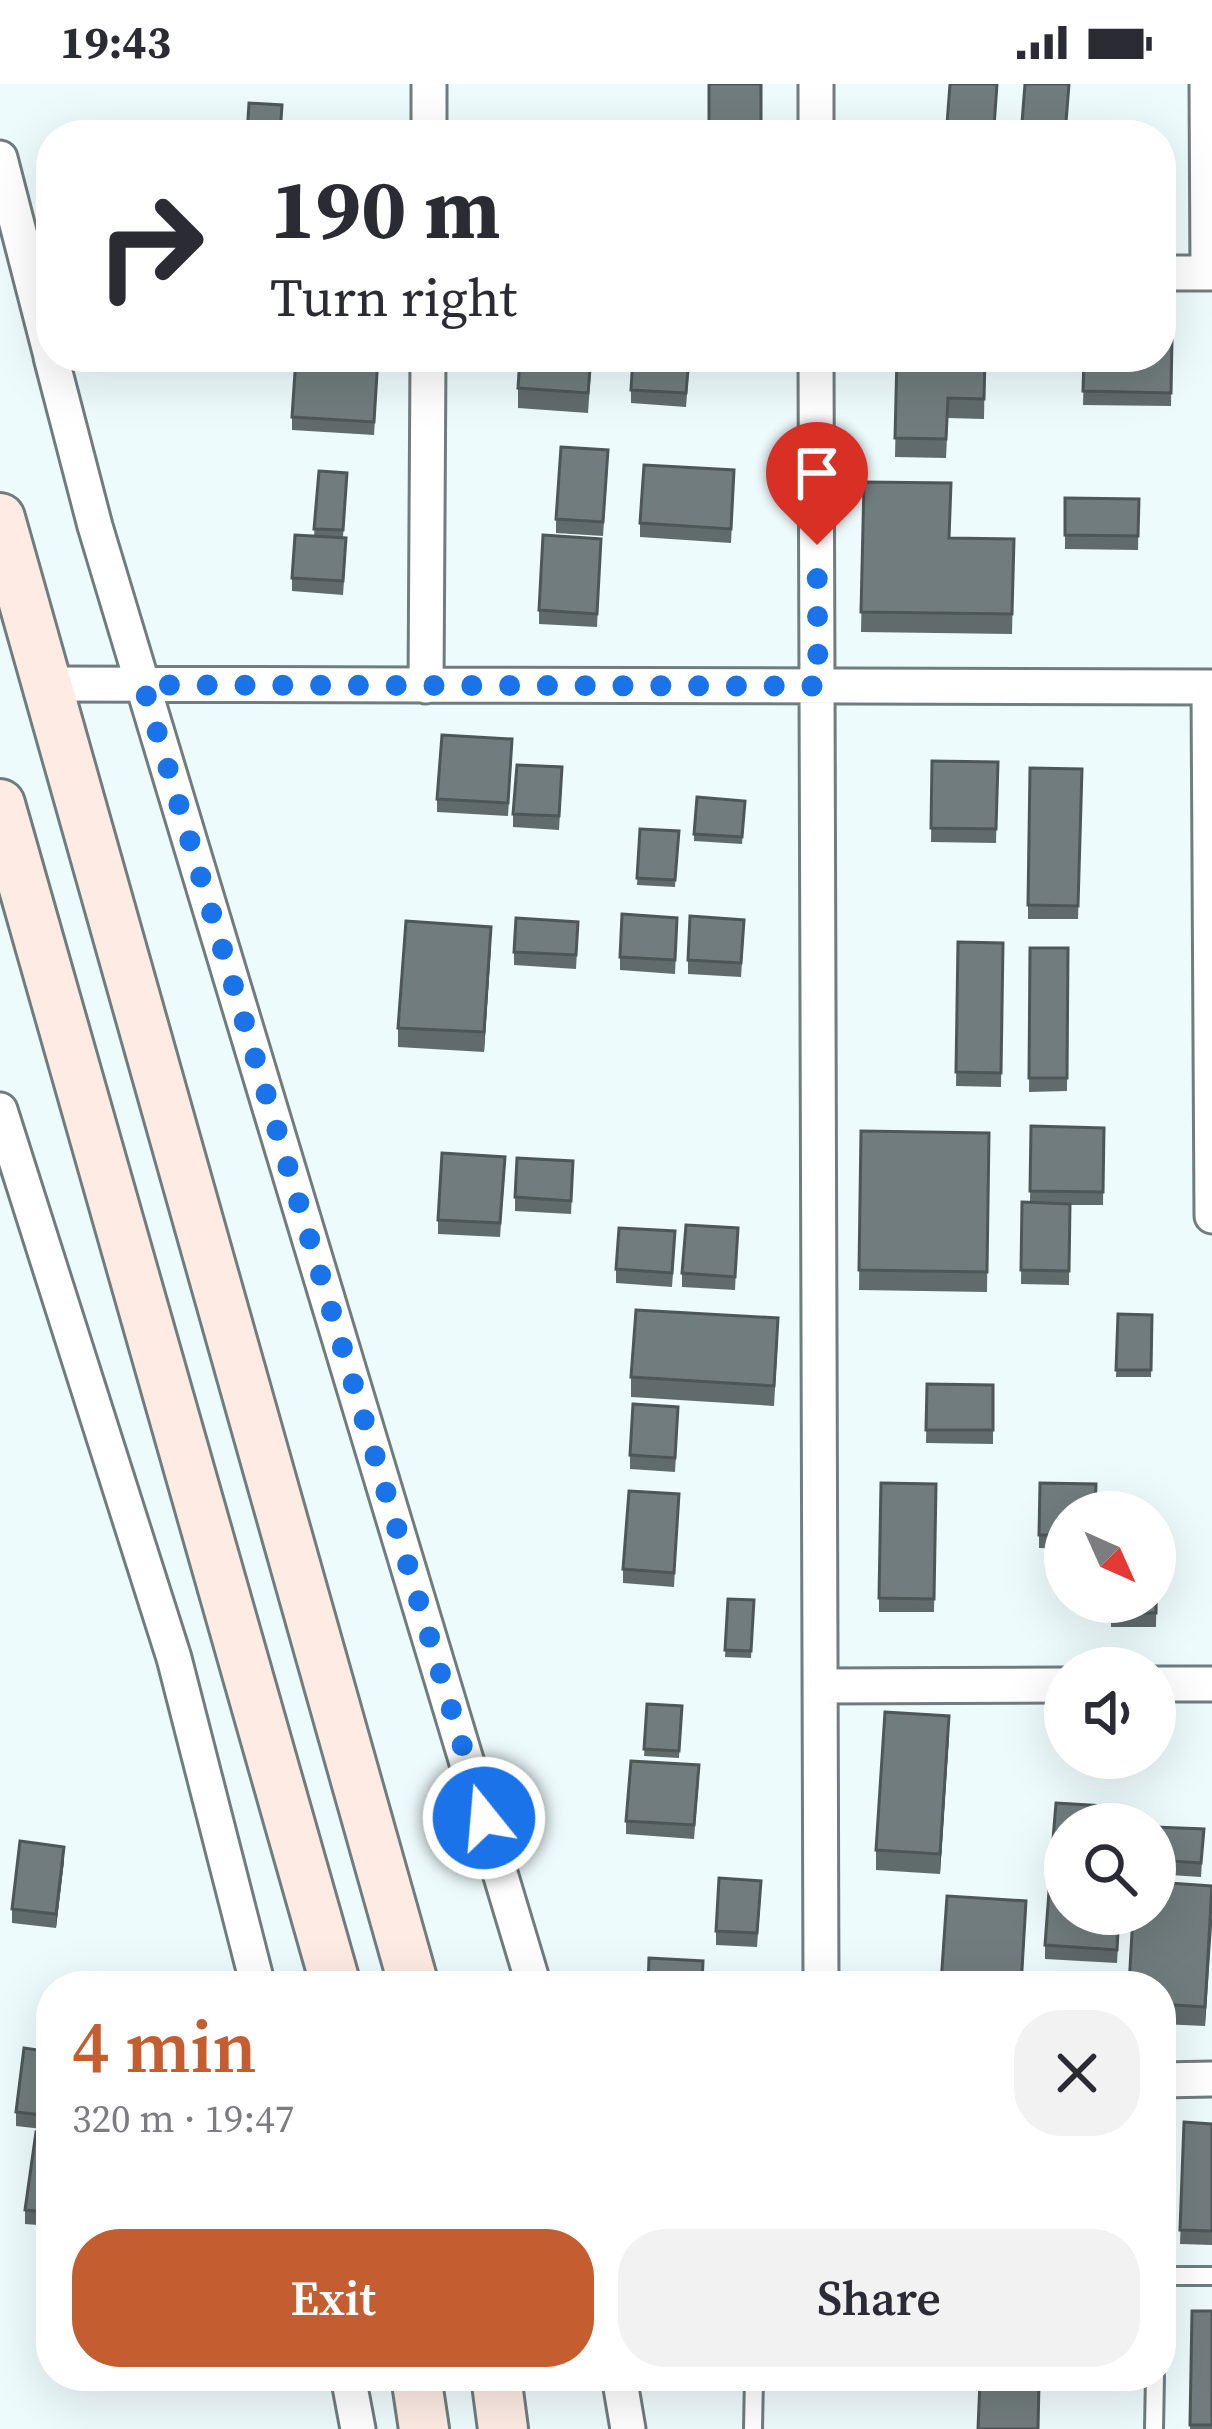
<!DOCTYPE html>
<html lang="en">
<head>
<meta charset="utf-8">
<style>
	:root { --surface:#fff; --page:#f2f2f3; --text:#2b2b33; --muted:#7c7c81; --accent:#c45e30 }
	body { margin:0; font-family:"Source Serif 4",serif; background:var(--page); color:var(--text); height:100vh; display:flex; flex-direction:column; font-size:45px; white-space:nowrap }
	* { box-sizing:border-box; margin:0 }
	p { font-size:39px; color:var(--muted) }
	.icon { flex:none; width:66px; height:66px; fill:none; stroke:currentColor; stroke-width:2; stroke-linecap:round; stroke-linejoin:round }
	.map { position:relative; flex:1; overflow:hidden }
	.sheet { position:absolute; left:36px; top:1887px; width:1140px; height:420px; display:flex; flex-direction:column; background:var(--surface); border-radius:48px; box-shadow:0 12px 48px #0002 }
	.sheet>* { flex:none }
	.hud { position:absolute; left:36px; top:36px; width:1140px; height:252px; border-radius:48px; box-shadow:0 12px 48px #0002; background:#fff; color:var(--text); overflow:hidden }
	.needle { width:78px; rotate:135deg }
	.controls { position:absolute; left:1044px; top:1407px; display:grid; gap:24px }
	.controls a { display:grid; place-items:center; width:132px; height:132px; border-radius:50%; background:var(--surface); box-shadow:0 12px 48px #0002; font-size:60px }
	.pin { position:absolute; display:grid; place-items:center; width:102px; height:102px; color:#fff; margin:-123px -51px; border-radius:50% 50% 50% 0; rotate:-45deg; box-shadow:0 0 12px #0007 }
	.pin .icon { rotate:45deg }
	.me { position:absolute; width:132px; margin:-66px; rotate:343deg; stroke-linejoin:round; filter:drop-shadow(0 0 9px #0008) }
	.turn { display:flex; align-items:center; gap:42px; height:252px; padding:0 36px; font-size:54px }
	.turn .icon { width:156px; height:156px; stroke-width:2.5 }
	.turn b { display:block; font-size:84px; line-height:102px }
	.round { display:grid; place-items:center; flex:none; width:126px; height:126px; border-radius:48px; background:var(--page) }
	.overview { display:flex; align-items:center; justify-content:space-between; height:204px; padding:0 36px }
	h1 { font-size:72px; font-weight:600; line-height:90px; color:var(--accent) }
	.button { display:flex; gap:24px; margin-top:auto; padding:24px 36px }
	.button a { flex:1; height:138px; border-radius:48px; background:var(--accent); color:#fff; font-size:48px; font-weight:600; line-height:138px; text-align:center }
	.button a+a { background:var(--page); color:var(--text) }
	.status { display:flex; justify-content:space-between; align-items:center; height:84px; padding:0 60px; background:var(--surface); direction:ltr }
	.status svg { height:33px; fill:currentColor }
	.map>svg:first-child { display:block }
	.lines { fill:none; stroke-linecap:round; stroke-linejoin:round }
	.lane-casing { stroke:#707c7d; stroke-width:22 }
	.street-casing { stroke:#707c7d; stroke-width:39 }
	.secondary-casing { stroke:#707c7d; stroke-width:54 }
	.lane { stroke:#fff; stroke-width:16 }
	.street { stroke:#fff; stroke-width:33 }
	.secondary { stroke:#fdebe4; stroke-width:48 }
	.wall { fill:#606b6c }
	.shaded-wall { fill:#4e5758 }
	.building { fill:#707c7d; stroke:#4e5758; stroke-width:3 }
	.route { stroke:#1a73e8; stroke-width:21; stroke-dasharray:0 37.8 }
</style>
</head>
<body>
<div class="status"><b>19:43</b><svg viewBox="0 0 49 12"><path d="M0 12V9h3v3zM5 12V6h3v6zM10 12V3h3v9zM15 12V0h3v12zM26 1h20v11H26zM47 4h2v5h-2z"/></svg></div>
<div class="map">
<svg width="1212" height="2345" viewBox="0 0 1212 2345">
	<rect width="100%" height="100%" fill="#eefbfd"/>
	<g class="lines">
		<!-- lane casing -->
		<g class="lane-casing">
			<path id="lane" d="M1161,2192H1212
				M753,2345L754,2292
				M1154,2345L1155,2292"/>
		</g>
		<!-- street casing -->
		<g class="street-casing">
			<path id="street" d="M816,0V51
				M1207,0L1208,189
				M429,51V0
				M0,74L51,272
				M1161,189H1212
				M51,273L95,442L534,1902
				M816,273L821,1902
				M47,600L1212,603
				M426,602L428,273
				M1209,603L1212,1132
				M0,1026L174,1574L258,1902
				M1155,1600H1212
				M820,1602L1065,1601
				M1161,1996L1212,1995
				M348,2292L358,2345
				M619,2292L628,2345"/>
		</g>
		<!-- secondary casing -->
		<g class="secondary-casing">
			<path id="secondary" d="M0,434L414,1902
				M0,720L336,1902
				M416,2292L424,2345
				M496,2292L503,2345"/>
		</g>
		<!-- lane -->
		<use href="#lane" class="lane"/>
		<!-- street -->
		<use href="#street" class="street"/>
		<!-- secondary -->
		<use href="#secondary" class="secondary"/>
	</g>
	<!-- wall -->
	<path class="wall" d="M997,0L994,51H947V40Z
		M1172,255L1171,322L1083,321L1084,273Z
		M592,273L588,329L518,324V304Z
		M690,273L686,323L631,319V306Z
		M897,273H985L984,335L948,334L946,374L895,373Z
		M378,287L374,351L292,346V333Z
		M608,380L603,452L556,449V435Z
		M319,387L347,389L343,453L314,452Z
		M864,398L950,454L1014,455L1012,550L861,548Z
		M734,400L731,459L640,453V439Z
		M1065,414L1139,415L1138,466L1065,465Z
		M601,455L597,543L539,540V526Z
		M346,468L343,511L292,507V494Z
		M512,669L508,732L437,728V715Z
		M932,677L998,678L996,759L931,758Z
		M1082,685L1078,835H1028V821Z
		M562,697L559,746L513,743V730Z
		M745,717L742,760L694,757V750Z
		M640,745L679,747L675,803L637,801Z
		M677,847L675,890L620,886V873Z
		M744,849L741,893L688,890V876Z
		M578,851L576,885L514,881V868Z
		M958,858L1003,859L1001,1003L956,1002Z
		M491,862L484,968L398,963V944Z
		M1030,864H1068L1067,1007L1029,1008Z
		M1031,1042L1104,1044L1103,1121H1070L1069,1201L1021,1200L1022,1118L1030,1119Z
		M861,1047L989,1049L987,1208L859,1206Z
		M505,1086L500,1153L438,1150V1136Z
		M573,1091L571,1130L515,1127V1113Z
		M738,1144L735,1206L682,1203V1189Z
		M675,1161L672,1203L616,1199V1185Z
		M1118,1230L1152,1231L1151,1293H1116Z
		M778,1254L774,1322L631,1313V1293Z
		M927,1300L993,1301V1360L926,1359Z
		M678,1337L675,1388L630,1385V1371Z
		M936,1400L934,1528H879V1514Z
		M679,1410L674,1503L623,1499V1485Z
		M1065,1428V1465L1039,1464V1451Z
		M1157,1472L1156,1543H1111V1518Z
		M728,1515L754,1516L751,1574L725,1573Z
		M647,1620L682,1622L679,1674L644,1672Z
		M949,1651L940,1790L876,1786V1766Z
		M699,1695L694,1755L626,1750V1737Z
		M1065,1740V1793L1051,1792V1779Z
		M1155,1743L1204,1745L1201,1793L1155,1790Z
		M64,1777L56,1844L12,1839V1825Z
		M1212,1802L1205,1942L1161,1940V1902Z
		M761,1811L757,1863L716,1861V1847Z
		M947,1812L1026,1830L1022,1902H941Z
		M1120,1830L1117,1879L1045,1875V1861Z
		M51,1968V2046L16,2042V2028Z
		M1184,2038L1212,2040V2161L1180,2160Z
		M51,2050V2142L25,2140V2126Z
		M1192,2227H1212V2345H1190Z"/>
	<!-- shaded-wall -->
	<path class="shaded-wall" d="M491,843V862L484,968V948Z
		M949,1632V1651L940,1790V1770Z
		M64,1763V1777L56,1844V1830Z
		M1212,1822V1842L1205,1942V1923Z"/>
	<!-- building -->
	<path class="building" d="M709,0H761V51H709Z
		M950,0H997L994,43L947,40Z
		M1025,0H1069L1065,51H1021Z
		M249,19L282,21L280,51H247Z
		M1161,255H1172L1171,309L1083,307L1084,273H1161Z
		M296,273H378L374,338L292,333Z
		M520,273H591L588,309L518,304Z
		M633,273H689L686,309L631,306Z
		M897,273H985L984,315L948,314L946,355L895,354Z
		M561,363L608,366L603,438L556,435Z
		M644,381L734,386L731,445L640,439Z
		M319,387L347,389L343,446L314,445Z
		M864,398L951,399L949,454L1014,455L1012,530L861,528Z
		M1065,414L1139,415L1138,452L1065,451Z
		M295,451L346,454L343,497L292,494Z
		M543,451L601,455L597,530L539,526Z
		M442,651L512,655L508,719L437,715Z
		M932,677L998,678L996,745L931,744Z
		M517,681L562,683L559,732L513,730Z
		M1030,684L1082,685L1078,822L1028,821Z
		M697,713L745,717L742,753L694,750Z
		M640,745L679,747L675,796L637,794Z
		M622,830L677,834L675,876L620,873Z
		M690,832L744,836L741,879L688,876Z
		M516,834L578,838L576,871L514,868Z
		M406,837L491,843L484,948L398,944Z
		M958,858L1003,859L1001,989L956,988Z
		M1030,864H1068L1067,994H1029Z
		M1031,1042L1104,1044L1103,1108L1030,1107Z
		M861,1047L989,1049L987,1188L859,1186Z
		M442,1069L505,1073L500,1139L438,1136Z
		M517,1074L573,1077L571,1117L515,1113Z
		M1022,1118L1070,1120L1069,1187L1021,1186Z
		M686,1141L738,1144L735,1193L682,1189Z
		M619,1144L675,1147L672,1189L616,1185Z
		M636,1226L778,1234L774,1302L631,1293Z
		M1118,1230L1152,1231L1151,1286H1116Z
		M927,1300L993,1301V1346H926Z
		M633,1320L678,1323L675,1374L630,1371Z
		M881,1399L936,1400L934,1515L879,1514Z
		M1040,1399L1096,1400L1095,1428H1065V1451H1039Z
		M629,1407L679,1410L674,1489L623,1485Z
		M1155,1472H1157L1156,1529H1111V1518H1155Z
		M728,1515L754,1516L751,1567L725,1566Z
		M647,1620L682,1622L679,1667L644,1665Z
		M885,1628L949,1632L940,1770L876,1766Z
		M631,1677L699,1681L694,1741L626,1737Z
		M1056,1719L1121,1723L1120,1740H1065V1780L1051,1779Z
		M1155,1743L1204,1745L1201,1779L1155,1776Z
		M20,1757L64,1763L56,1830L12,1825Z
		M719,1794L761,1797L757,1849L716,1847Z
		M1155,1798L1212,1802L1205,1923L1161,1920V1902H1129L1133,1830H1155Z
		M1049,1807L1065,1808V1830H1119L1117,1866L1045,1861Z
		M947,1812L1026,1817L1021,1902L941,1899Z
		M649,1874L703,1877L702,1902H648Z
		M24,1964L51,1968V2032L16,2028Z
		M1184,2038L1212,2040V2147L1180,2146Z
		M36,2048L51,2050V2129L25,2126Z
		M1192,2227H1212V2341H1190Z
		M980,2297L1039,2299L1038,2345H978Z"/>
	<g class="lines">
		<!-- route -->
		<path class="route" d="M484,1734L143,601L818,602L817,461"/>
	</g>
</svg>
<div class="controls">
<a><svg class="needle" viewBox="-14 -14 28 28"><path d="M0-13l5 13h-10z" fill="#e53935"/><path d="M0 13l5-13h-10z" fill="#7c7c81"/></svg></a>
<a><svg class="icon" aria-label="sound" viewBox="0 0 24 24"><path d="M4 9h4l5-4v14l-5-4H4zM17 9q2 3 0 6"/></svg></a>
<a><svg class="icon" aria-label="search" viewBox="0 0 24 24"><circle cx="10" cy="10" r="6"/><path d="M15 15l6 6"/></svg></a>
</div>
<div class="pin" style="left:817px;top:461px;background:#d93025"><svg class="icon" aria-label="arrive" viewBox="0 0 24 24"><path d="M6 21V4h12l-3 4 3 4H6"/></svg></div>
<svg class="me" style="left:484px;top:1734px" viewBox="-20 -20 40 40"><circle r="17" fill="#1a73e8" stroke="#fff" stroke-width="3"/><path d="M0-11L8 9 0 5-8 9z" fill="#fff"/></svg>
<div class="hud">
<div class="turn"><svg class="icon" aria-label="right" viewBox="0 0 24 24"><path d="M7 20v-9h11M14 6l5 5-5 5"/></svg><div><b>190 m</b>Turn right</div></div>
</div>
<section class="sheet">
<div class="overview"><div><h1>4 min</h1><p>320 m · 19:47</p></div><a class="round"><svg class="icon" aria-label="close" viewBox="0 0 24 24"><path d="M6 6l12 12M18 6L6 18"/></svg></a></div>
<div class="button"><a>Exit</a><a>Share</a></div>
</section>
</div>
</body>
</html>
